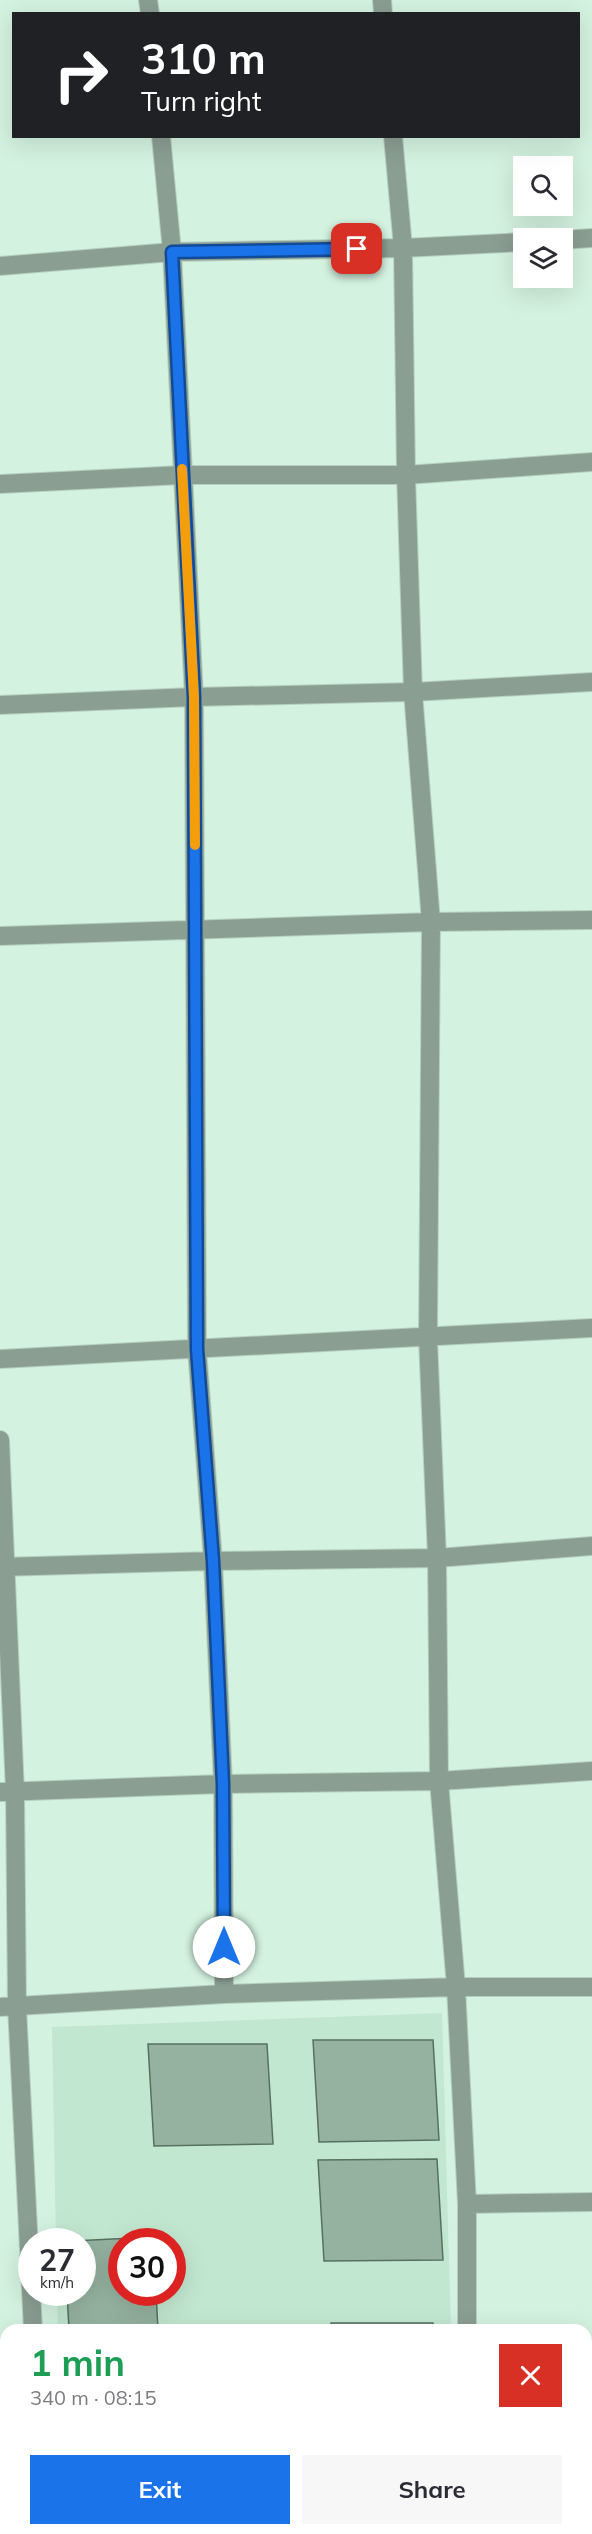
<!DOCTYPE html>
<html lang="en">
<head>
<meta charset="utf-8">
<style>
	:root { --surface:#fff; --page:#f7f7f7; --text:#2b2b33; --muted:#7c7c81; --accent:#1a73e8 }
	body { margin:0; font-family:Mulish,sans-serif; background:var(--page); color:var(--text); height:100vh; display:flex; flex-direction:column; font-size:22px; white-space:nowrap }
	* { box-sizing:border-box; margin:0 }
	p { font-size:20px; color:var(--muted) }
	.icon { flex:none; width:33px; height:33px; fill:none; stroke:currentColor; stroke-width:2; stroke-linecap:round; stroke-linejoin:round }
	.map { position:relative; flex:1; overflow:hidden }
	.drawer { position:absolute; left:0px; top:2324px; width:592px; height:212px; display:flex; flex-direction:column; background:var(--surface); border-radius:18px 18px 0 0; box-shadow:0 6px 24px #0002 }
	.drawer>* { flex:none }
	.top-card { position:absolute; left:12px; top:12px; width:568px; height:126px; border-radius:0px; box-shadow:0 6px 24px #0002; background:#202124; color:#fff; overflow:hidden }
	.buttons { position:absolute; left:513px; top:156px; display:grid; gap:12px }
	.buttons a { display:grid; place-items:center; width:60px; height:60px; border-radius:0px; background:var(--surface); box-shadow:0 6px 24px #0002; font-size:30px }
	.speed { position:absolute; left:18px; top:2228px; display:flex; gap:12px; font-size:30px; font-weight:700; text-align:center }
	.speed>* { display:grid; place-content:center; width:78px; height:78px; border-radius:50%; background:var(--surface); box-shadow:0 6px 24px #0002; line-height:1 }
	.speed small { font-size:15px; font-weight:400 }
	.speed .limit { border:9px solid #d22; background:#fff; color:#111 }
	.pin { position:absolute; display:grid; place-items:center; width:51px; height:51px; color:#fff; margin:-26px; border-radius:12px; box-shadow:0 3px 9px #0006 }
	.me { position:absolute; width:66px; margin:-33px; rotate:0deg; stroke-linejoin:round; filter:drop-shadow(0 0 4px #0008) }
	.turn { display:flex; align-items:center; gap:21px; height:126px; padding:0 30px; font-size:27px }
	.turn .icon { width:78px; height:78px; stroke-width:2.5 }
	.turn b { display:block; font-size:42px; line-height:51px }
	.round { display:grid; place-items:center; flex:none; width:63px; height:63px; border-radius:0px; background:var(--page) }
	.head { display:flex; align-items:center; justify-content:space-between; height:102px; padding:0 30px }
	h1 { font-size:36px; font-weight:700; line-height:45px; color:#1e9e55 }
	.primary-button { display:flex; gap:12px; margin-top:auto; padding:12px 30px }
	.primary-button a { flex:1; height:69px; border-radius:0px; background:var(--accent); color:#fff; font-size:24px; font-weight:700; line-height:69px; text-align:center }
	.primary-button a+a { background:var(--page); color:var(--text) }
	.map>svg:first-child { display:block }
	.built { fill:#c2e7d0; fill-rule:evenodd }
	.building { fill:#95b2a0; stroke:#567161; stroke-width:1.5 }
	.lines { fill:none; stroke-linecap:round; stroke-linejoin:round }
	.street-casing { stroke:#b4cfbf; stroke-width:20 }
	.street { stroke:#8b9e92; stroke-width:18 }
	.route-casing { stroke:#114b97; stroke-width:15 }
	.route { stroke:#1a73e8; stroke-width:10 }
	.slow { stroke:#f59e0b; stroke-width:10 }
</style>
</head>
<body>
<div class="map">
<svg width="592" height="2534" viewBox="0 0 592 2534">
	<rect width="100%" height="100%" fill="#d4f2e0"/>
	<!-- built -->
	<path class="built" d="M442,2013L451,2329H58L57,2292H82V2241H56L52,2027ZM122,2241H172V2292H122Z
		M61,2529H457V2534H61Z"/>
	<!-- building -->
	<path class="building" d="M313,2040H433L439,2140L319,2142Z
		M148,2044H267L273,2144L154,2146Z
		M437,2159L443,2260L324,2261L318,2160Z
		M153,2237V2241H122V2292H156L158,2330H69L67,2292H82V2241H72Z
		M331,2323H433V2330H331Z
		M79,2529H168V2534H79Z
		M239,2529H341L340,2534H239Z
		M358,2529H460V2534H358Z"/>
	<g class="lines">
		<!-- street casing -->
		<g class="street-casing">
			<path id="street" d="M148,0L150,14
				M382,0L383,14
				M161,136L172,252L194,697L197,1349L213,1561L223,1784L224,1994
				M393,136L403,248L406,475L413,692L431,922L428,1338L437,1558L439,1781L456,1987L467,2204V2330
				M562,240L592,238
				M0,266L172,252L403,248L524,242
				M0,484L182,475H406L592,462
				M0,705L194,697L413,692L592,682
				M0,936L431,922L592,920
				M0,1359L592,1328
				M0,1440L15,1792L17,2007L33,2330
				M0,1567L213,1561L437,1558L592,1546
				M0,1792L223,1784L439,1781L592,1771
				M0,2007L224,1994L456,1987H592
				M467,2204L592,2202
				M586,2441L592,2440
				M43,2529V2534
				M469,2529V2534"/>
		</g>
		<!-- street -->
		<use href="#street" class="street"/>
	</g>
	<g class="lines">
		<!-- route casing -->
		<g class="route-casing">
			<path id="route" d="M224,1947L223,1784L219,1695L213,1561L197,1349L194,697L172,252L357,249"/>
		</g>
		<!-- route -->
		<use href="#route" class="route"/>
		<!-- slow -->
		<path class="slow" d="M182,469L194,697L195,845"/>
	</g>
</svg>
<div class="buttons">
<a><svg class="icon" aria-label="search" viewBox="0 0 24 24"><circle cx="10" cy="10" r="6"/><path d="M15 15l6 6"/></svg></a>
<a><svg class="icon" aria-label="layers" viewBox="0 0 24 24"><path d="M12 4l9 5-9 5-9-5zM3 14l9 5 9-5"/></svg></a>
</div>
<div class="speed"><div>27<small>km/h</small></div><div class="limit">30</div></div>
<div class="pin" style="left:357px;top:249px;background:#d93025"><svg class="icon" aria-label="arrive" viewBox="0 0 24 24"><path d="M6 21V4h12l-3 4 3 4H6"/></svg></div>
<svg class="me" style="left:224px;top:1947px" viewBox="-20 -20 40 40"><circle r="19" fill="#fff"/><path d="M0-13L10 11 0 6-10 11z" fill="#1a73e8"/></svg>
<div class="top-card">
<div class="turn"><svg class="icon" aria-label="right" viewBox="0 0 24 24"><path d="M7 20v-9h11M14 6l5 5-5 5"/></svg><div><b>310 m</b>Turn right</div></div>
</div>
<section class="drawer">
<div class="head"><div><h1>1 min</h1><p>340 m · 08:15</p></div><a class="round" style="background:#d93025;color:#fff"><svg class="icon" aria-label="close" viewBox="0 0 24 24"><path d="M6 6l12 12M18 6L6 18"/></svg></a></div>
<div class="primary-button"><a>Exit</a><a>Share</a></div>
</section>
</div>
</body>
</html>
